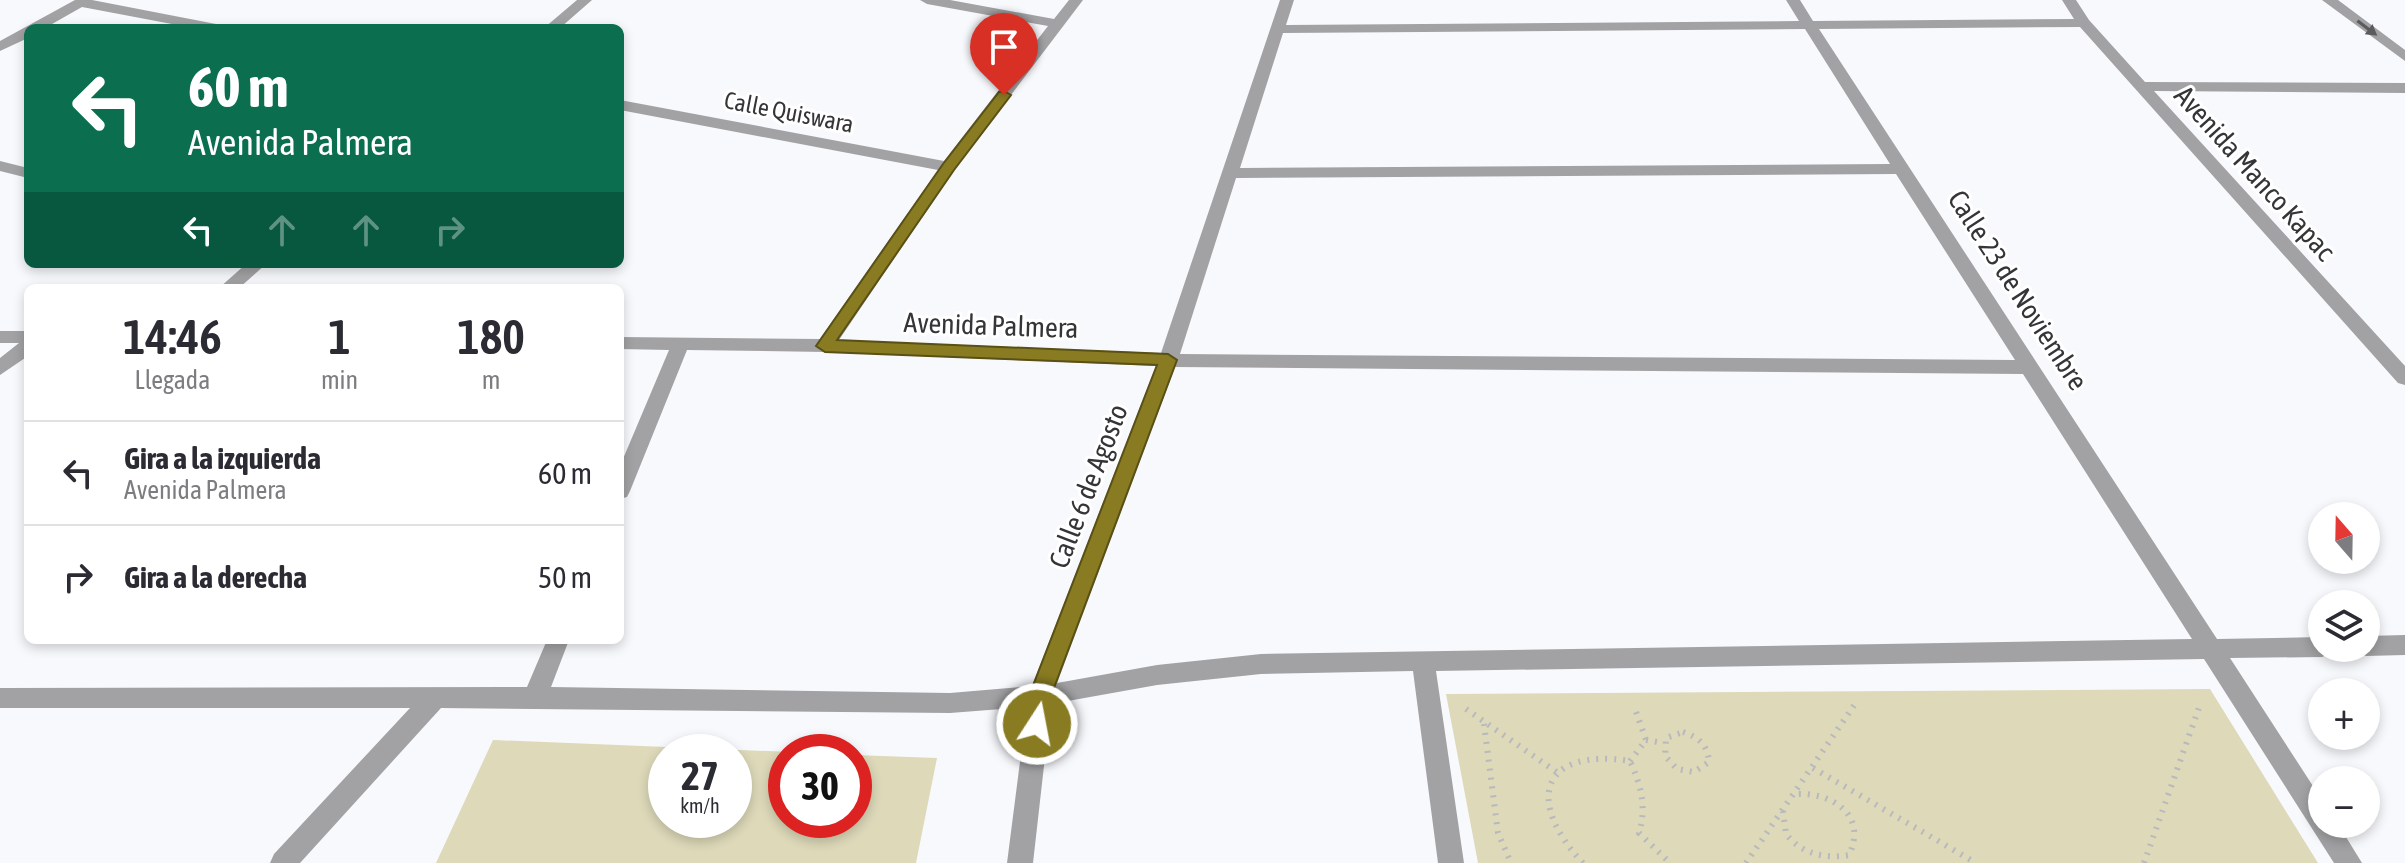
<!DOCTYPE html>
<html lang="es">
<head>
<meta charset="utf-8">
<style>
	:root { --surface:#fff; --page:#f7f7f7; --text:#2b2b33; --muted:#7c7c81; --line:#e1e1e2 }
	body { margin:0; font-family:"Asap Condensed",sans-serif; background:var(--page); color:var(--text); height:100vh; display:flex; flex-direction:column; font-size:30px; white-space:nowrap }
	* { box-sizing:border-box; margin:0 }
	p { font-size:26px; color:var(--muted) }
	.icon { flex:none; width:44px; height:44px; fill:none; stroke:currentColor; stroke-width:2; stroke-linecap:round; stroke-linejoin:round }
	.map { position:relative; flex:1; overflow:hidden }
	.side { position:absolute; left:24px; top:284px; width:600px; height:360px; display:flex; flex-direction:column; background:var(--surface); border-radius:12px; box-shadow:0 4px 12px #0003 }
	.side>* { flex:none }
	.top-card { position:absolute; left:24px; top:24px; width:600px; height:244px; border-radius:12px; box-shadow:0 4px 12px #0003; background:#0b6e4f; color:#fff; overflow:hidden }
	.needle { width:52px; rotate:340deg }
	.controls { position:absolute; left:2308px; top:502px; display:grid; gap:16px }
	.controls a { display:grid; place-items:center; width:72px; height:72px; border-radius:50%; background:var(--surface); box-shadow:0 4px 12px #0003; font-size:40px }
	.speed { position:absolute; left:648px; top:734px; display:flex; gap:16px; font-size:40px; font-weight:700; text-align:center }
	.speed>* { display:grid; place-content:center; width:104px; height:104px; border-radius:50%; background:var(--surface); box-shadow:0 4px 12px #0003; line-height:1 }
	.speed small { font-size:20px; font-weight:400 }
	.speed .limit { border:12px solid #d22; background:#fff; color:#111 }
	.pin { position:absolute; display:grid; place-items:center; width:68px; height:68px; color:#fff; margin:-82px -34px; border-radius:50% 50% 50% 0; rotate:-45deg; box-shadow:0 0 8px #0007 }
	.pin .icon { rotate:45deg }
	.me { position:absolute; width:88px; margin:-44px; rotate:11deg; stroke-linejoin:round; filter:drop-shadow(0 0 6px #0008) }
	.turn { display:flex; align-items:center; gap:28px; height:168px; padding:0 32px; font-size:36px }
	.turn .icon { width:104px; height:104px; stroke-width:2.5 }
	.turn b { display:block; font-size:56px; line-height:68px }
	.lanes { display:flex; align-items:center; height:76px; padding:0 32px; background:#0003; justify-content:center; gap:40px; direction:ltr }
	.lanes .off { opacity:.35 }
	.eta { display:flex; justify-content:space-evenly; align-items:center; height:136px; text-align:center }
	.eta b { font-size:48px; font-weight:600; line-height:56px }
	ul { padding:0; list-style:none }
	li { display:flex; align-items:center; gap:24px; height:104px; padding:0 32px; border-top:2px solid var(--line) }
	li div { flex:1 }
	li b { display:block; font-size:30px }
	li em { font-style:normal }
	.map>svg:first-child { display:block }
	.green { fill:#ddd9b9; fill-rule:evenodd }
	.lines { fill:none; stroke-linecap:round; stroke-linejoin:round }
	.path { stroke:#b8b9bc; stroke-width:6; stroke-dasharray:2 7; stroke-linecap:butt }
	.minor { fill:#a2a2a4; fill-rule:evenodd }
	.oneway { fill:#5b5b5d }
	.route { fill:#897b21; stroke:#595015; stroke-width:2 }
	.labels { text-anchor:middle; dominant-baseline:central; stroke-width:6; stroke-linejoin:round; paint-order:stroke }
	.far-street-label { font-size:24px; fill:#353537; stroke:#fff }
	.street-label { font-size:28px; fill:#353537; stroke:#fff }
</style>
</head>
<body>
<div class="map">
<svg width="2405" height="863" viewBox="0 0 2405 863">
	<rect width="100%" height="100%" fill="#f8f9fd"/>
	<!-- green -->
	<path class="green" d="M2210,689L2318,863H1478L1446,694Z
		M493,740L791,752H786V820H854V755L937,758L916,863H436ZM734,752V820H666V752Z"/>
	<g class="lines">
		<!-- path -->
		<path class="path" d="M1466,709L1558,773
			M1484,724L1498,833L1511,863
			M1683,732C1698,737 1708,745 1709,762L1694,772L1677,769L1665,756L1666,738Z
			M1646,740L1663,743
			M1630,761L1646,740L1634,706
			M1813,768L1976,863
			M1783,811L1786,834C1802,854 1824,859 1849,855C1868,815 1832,792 1795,794
			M1583,863C1525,802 1540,747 1630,761C1641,786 1647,806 1639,833L1667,860
			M1746,863L1855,704
			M2144,863L2201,702"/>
		<!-- minor -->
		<path class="minor" d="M75,0H92L216,24L223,28H193L82,7L45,28H28V38L0,51V41Z
			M577,0H592L560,28H544Z
			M920,0H950L1054,19L1069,0H1083L954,170L839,340L1161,353L1280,0H1294L1286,25L1799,21L1786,0H1800L1813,21L2074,19L2062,0H2076L2089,20L2145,82L2405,83V93L2154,91L2405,366V385L2398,383L2080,27L1819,29L2217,639L2322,637V648H2333L2330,654L2322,657L2230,658L2322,800V824H2338L2362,863H2334L2204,659L1436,671L1464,863H1438L1413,671L1261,674L1157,685L1051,704L1033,863H1007L1027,707L950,713L441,708L300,863H270L274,854L410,708H0V688L527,687L547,640H569L551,687L950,693L1032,686L1156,366L825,352L687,350L630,491L627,497L620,499V466L669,350L620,349V337L820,339L938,170L620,110V100L944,161L1048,26L927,4ZM1805,29L1890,164L1240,168L1283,33ZM1896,174L2015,360L1180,354L1236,178ZM1175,367L2023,374L2192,639L1261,654L1157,665L1057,683Z
			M2322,0H2338L2405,50V61Z
			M0,161L28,168V178L0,171Z
			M246,264H266L239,288H219Z
			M0,331H28V356L0,375V358L19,343H0Z
			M2405,635V655L2366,656L2358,653L2355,648H2366V636Z"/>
	</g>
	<!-- one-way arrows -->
	<defs><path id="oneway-solid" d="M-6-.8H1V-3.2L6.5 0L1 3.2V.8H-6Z" transform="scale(2)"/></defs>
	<use class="oneway" href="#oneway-solid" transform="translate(2367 28) rotate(37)"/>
	<!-- route -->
	<path class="route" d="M1004,91L1011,95L954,170L837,340L1168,354L1177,360L1051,696L1044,731L1037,734L1029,731L1026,724L1029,696L1157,365L825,352L816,346L943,164L999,92Z"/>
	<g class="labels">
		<!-- far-street labels -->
		<g class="far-street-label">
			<text transform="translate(789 112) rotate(11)">Calle Quiswara</text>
		</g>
		<!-- street labels -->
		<g class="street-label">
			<text transform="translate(2255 173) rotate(48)">Avenida Manco Kapac</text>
			<text transform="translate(2018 290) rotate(57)">Calle 23 de Noviembre</text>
			<text transform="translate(991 325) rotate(2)">Avenida Palmera</text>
			<text transform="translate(1088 486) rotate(-69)">Calle 6 de Agosto</text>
		</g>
	</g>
</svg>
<div class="controls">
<a><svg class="needle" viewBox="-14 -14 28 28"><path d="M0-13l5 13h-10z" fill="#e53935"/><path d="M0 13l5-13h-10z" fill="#7c7c81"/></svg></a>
<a><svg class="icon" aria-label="layers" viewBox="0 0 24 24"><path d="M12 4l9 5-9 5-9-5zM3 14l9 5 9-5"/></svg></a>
<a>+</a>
<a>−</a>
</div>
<div class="speed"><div>27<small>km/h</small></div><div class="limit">30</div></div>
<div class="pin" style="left:1004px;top:95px;background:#d93025"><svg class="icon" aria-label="arrive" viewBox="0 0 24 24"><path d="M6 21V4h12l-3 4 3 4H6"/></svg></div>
<svg class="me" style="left:1037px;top:724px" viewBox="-20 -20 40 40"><circle r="17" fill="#897b21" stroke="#fff" stroke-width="3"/><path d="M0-11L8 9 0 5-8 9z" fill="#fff"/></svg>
<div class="top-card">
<div class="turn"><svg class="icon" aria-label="left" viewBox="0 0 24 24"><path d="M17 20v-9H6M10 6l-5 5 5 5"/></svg><div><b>60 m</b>Avenida Palmera</div></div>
<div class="lanes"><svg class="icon" aria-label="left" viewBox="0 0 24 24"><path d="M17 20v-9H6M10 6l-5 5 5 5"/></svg><svg class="icon off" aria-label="ahead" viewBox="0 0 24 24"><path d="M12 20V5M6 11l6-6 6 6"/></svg><svg class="icon off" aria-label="ahead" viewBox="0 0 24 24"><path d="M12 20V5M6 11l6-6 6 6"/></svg><svg class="icon off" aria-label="right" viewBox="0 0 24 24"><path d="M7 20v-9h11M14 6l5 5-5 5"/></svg></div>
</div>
<section class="side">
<div class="eta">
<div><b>14:46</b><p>Llegada</p></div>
<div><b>1</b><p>min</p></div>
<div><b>180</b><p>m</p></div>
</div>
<ul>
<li><svg class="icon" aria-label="left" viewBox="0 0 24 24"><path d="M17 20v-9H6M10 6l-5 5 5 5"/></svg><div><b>Gira a la izquierda</b><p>Avenida Palmera</p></div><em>60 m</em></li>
<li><svg class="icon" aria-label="right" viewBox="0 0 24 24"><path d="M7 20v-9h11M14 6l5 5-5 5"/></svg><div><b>Gira a la derecha</b></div><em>50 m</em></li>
</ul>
</section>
</div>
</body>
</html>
